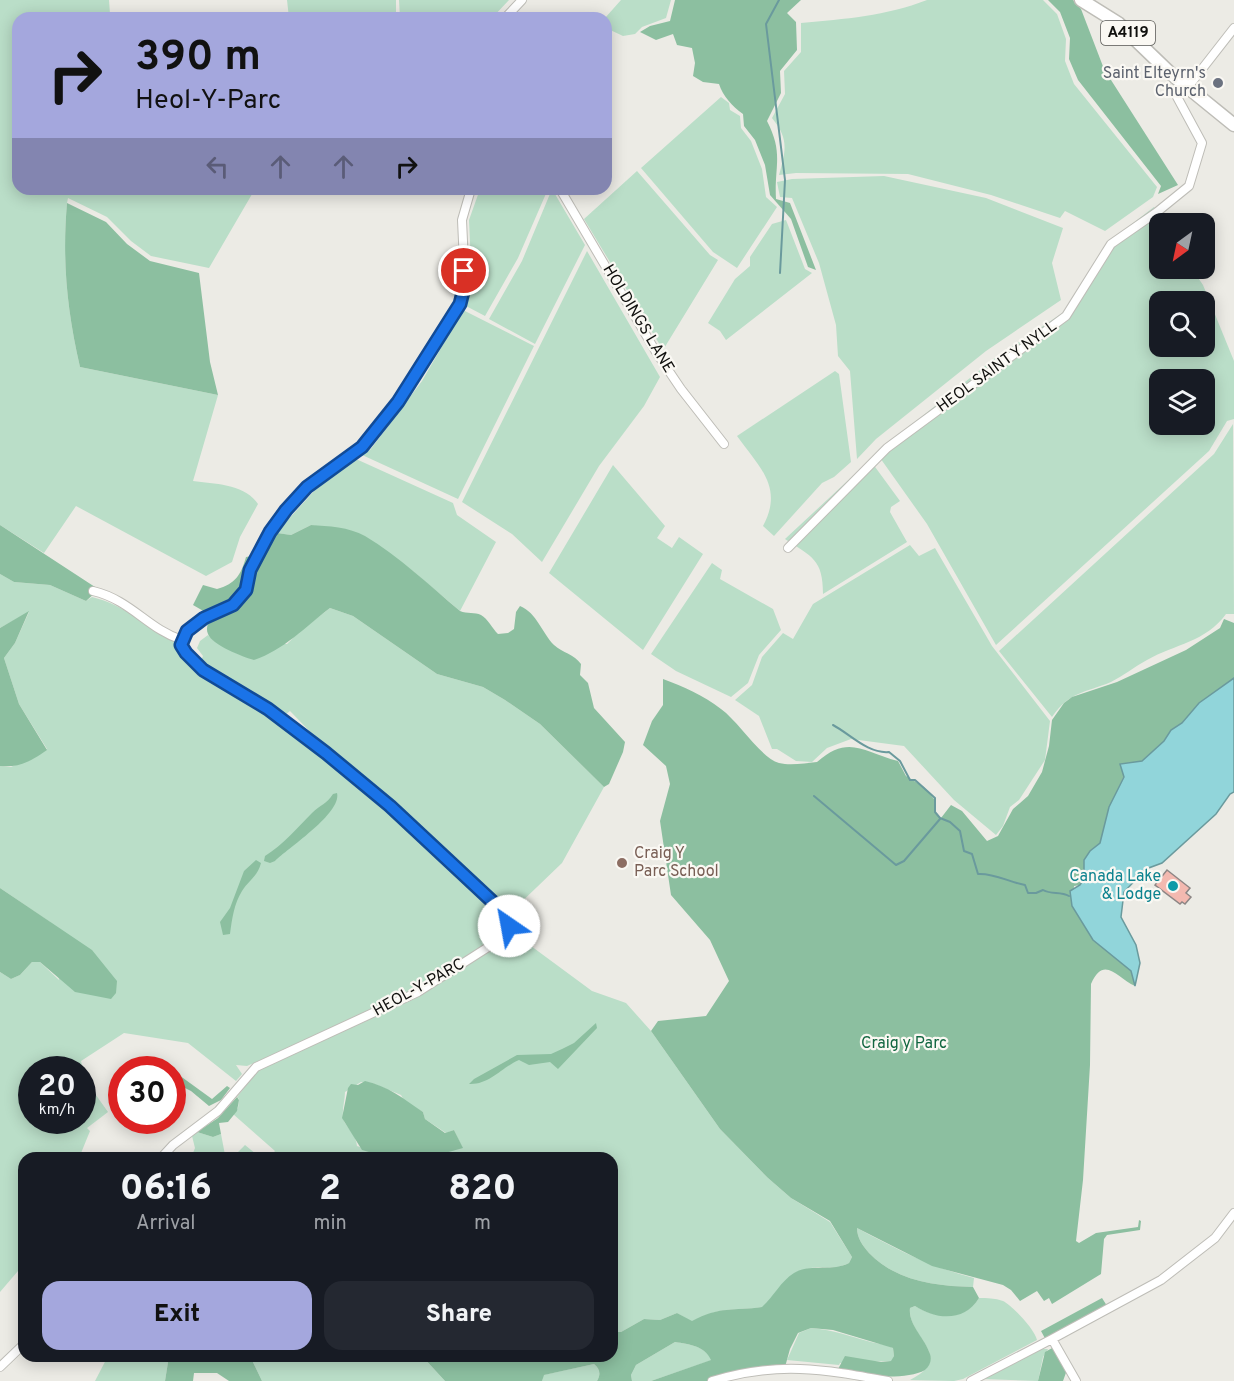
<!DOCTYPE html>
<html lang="en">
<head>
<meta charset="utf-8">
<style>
	:root { --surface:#171b24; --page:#242831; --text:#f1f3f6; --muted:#9ea1a6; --accent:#a4a7dd }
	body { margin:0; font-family:Overpass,sans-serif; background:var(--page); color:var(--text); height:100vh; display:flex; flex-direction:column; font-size:22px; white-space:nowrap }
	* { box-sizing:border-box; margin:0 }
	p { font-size:20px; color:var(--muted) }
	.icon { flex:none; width:33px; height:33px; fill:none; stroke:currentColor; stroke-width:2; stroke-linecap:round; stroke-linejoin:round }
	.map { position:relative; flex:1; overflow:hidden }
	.side { position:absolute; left:18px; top:1152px; width:600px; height:210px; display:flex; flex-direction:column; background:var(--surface); border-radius:18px; box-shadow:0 3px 15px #0003 }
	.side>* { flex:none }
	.hud { position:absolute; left:12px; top:12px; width:600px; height:183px; border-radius:18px; box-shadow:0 3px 15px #0003; background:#a4a7dd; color:#111; overflow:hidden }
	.needle { width:39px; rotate:213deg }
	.controls { position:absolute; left:1149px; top:213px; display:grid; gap:12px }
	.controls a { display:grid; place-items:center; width:66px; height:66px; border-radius:12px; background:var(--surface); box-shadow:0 3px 15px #0003; font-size:30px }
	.speed { position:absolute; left:18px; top:1056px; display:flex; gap:12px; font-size:30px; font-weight:700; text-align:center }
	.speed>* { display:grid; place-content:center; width:78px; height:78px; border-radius:50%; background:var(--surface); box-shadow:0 3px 15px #0003; line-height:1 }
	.speed small { font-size:15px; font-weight:400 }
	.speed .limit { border:9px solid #d22; background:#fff; color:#111 }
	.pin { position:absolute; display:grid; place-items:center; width:51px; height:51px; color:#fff; margin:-26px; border:3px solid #fff; border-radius:50%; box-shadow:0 2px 6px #0007 }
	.me { position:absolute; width:66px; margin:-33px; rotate:327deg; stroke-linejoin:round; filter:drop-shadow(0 0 4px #0008) }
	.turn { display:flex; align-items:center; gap:21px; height:126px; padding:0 24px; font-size:27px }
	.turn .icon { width:78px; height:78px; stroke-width:2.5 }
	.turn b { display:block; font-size:42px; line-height:51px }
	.lanes { display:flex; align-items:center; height:57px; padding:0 24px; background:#0003; justify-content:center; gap:30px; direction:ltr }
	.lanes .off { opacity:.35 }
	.eta { display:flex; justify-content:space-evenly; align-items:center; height:102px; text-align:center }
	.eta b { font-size:36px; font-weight:800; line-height:42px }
	.cta { display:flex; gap:12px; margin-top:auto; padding:12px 24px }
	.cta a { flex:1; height:69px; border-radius:18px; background:var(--accent); color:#111; font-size:24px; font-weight:800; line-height:69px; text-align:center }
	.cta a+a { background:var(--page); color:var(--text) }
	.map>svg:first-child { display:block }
	.green { fill:#badec8; fill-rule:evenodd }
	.forest { fill:#8cbfa0 }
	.water { fill:#91d5da; stroke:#6a9a9d; stroke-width:1.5 }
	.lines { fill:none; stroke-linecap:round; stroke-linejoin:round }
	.stream { stroke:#6a9a9d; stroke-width:2 }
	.building { fill:#f3b9b0; stroke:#8d8685; stroke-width:1.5 }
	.minor-casing { stroke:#bebdb7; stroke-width:10 }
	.primary-casing { stroke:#bebdb7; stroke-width:15 }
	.minor { stroke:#fff; stroke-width:8 }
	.primary { stroke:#fff; stroke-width:12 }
	.route-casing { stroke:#114b97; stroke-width:15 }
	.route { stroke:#1a73e8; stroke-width:10 }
	.worship-dot { fill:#6b7280; stroke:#faf8f3; stroke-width:2 }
	.education-dot { fill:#8d6e63; stroke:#faf8f3; stroke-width:2 }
	.culture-dot { fill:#0f9aa8; stroke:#faf8f3; stroke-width:2 }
	.labels { text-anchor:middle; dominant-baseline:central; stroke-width:4.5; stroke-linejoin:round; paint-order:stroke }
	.shield { fill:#faf8f3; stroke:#565653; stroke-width:1.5 }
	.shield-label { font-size:15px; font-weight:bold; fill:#10100e }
	.worship-label { font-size:16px; fill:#5b616d; stroke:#faf8f3; text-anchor:end }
	.street-label { font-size:16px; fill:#10100e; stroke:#faf8f3 }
	.education-label { font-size:16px; fill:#785e54; stroke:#faf8f3; text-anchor:start }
	.culture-label { font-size:16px; fill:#0d838f; stroke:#faf8f3; text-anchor:end }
	.park-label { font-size:16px; fill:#116640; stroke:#faf8f3 }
</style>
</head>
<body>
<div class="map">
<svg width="1234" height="1381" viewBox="0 0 1234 1381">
	<rect width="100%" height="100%" fill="#ecebe5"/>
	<!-- green -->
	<path class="green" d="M0,0H109L110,14L99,18H18V189H255L209,268L151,256L131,241L107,217L68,198L67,203C62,261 67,310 80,367L218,395L193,481C215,484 245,484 258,504L240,537L232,562L206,576L76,506L44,553L0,525Z
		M287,0H396V18H289Z
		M399,0H509L492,18H400Z
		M621,0H671L666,18L642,27L635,34L623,36L606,28L605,18Z
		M927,0H1043L1057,14L1066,39L1065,61L1074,84L1157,187L1153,197L1105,231L1065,211L1060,218L991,195L908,174L796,173L779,175C786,150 789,139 772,118L785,94L784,71L801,52V23C845,19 886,16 927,0Z
		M721,97L729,103L730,110L740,116L741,128L751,141L762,169L766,197L777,207L737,268L713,252L641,168Z
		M637,171L710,255L718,260L663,350L584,219Z
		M884,176L986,198L1063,228L1052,263L1061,300L986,351L876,439L857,459L850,371L838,356L836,325L819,263L792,198L780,197L777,182L792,179Z
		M480,189H548L518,258L485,316L466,306L472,284L469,220Z
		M552,189L585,245L535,344L489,319L522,261Z
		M1154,207L1164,223L1160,224V268L1192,269L1203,285L1234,361V419L1227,421L1209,451L996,645L927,524L878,455L890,442L995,358L1073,306L1111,240ZM1160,302H1204V346H1160ZM1160,380H1204V424H1160Z
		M786,220L805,269L812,273L726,340L720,331L708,323L735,279L750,266V257L772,224Z
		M587,251L660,377L644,406L599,466L542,562L512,534L462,502Z
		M463,310L534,346L458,499L360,454L370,450L422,381Z
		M835,371L839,374L851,462L834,477L822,483L774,536L763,526C784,487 759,467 737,436Z
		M1233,424L1234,614H1226C1206,642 1175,644 1147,660C1134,667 1123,676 1111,682C1085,693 1070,691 1052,717L999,651L1214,454Z
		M356,459L453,503L457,515L496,542L460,611L414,572L364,536L311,525L291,535L276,533L315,490Z
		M870,460L900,501L891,507L890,512L907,542L823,594C823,559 812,557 785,539Z
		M613,465L665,526L657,538L672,548L679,537L703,554L643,650L549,573Z
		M910,545L919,556L935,548L992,646L1050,721L1045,760L1019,800L1010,807L1003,826L996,835L954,800L904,746L851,739L827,748L812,762L796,761L777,749H772L759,716L735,700L752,685L762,657L783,633L793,639L813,604Z
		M712,563L722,570L720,579L773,609L781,630L759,655L748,683L731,697L676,671L651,654Z
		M0,574L14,582L50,585L86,601L92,597C125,605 147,627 177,642C177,665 226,690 243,700C258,708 273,716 286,726C315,748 499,903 502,926L495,937L488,943L404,996L247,1066L236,1065L242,1074L236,1081L188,1043L124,1033L81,1061L86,1081L108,1112L87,1128L90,1131L79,1158H24V1264L0,1292V972L11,979L20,975L32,962H40L59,980L50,922L0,888V766L11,767L47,749L19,704L4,658L15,643L29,612L0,628ZM32,1070H82V1120H32Z
		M330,608L353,616L437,674L483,687L505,700L540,724L604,787L562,863L512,911L404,814L322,744L290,711L285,715L200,663L203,656L197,648L200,641L208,635L214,641L287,644L299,632Z
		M512,932L592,991L626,1003L651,1031L720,1129L768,1178L791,1198L830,1222L852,1257L849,1263C836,1270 825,1266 811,1268C785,1273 780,1291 763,1307C733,1311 720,1306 692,1322L677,1313L660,1320L644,1319L621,1332H612V1158H427L462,1147L454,1130L446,1133L425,1119L423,1112L405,1102L401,1095L372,1083L361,1082L345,1092C345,1102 340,1115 345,1123C350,1131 356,1135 357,1146L378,1153L394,1152L395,1158H269L275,1151L233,1114L238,1108L239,1099L237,1097L256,1073L267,1064L414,999L482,955Z
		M197,1132L213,1137L221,1134L225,1155H235L245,1145L261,1158H191L195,1148L192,1136Z
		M857,1228C894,1248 933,1268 974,1278L973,1287C935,1286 896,1281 869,1253C863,1246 857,1238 857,1228Z
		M979,1298C987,1298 995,1298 1003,1301C1013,1306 1035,1330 1037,1340L963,1379L954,1381L910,1380C957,1356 907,1338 910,1308L915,1306C936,1319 965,1321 979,1298Z
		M811,1328C835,1330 848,1336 871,1342C879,1344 886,1344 893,1348L894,1356L892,1361L840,1363L839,1365L787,1360L799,1333Z
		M675,1342C689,1344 705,1346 712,1360L651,1381H632L631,1375L636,1365Z
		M1038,1349H1048L1043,1357L1038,1381L981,1379Z
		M108,1356H169L165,1381H95Z
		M250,1356H422L445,1381H262Z
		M594,1364C600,1369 601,1374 597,1381H542L543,1375Z"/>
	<!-- forest -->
	<path class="forest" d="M675,0H801L787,13L796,22L797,50L780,71L781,93L767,121C784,154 774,166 776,199L790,203L816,270L808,267L791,219L770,195L765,165L755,140L744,126L743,114C732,106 723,96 719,84L703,82L693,76L695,63L692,48L677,45L673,34L656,40L640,32L650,26L670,21Z
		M1048,0H1073L1081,9L1104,69L1178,185L1158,194L1161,186L1078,80L1069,59L1070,38L1060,12Z
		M67,203L106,222L127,244L150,261L199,273L210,362L218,395L80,367C67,310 62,261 67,203Z
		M0,525L95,587L96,592L86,601L50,585L14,582L0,574Z
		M311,525C328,526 349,527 365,536C399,556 430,586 460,611C467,614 475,612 481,615C488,619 492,628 498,634L508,633L514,629L516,612L520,606C537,613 542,633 554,645C563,653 574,654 581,664L580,675L588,683L594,708L625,742L623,752L609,784L604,787L540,724L505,700L483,687L437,674L353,616L330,608C305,627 284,650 254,660C243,657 212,645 208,634C205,627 209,621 212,616L193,605L203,585L217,589C235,584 241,575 246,557L258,555L270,532L291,535Z
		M29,611L15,643L4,658L19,704L47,750C31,761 20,768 0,766V628Z
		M1224,619L1234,623V678L1199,703L1182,723L1171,730L1164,741L1142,761L1130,764L1109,807L1100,843L1090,851L1084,860V879L1080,885L1074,886L1072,906L1093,940L1131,971L1135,986C1118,979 1104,954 1091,984L1090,1065L1083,1180L1076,1241L1079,1243L1096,1233L1138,1227L1139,1220L1141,1221L1140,1230L1107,1235L1104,1239L1101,1274L1052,1304L1049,1298L1044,1301L1037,1291L1020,1301L1011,1290L1003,1285L932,1266L857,1228C857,1238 863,1246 869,1253C896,1281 935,1286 973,1287L979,1298C965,1322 936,1320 915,1306L910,1308C908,1325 925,1338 930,1354C932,1360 930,1366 925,1370C906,1381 861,1376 837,1371L845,1356L881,1362L891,1361L894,1356L893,1348L833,1330L811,1328L798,1333L790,1349L785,1367L712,1381H651L711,1360C705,1346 689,1344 675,1342L636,1365L631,1375L632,1381H597C601,1374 600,1369 594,1364L544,1375L542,1381H445L422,1356H612V1332H621L644,1319L660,1320L677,1313L692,1321C720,1306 733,1311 762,1307C774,1296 781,1281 794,1273C811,1263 832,1272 849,1263L852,1257L830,1221L791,1198L768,1178L720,1129L651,1031L658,1021L706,1016L729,981L710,940L671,895L660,821L670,784L666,766L643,745L652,721L663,705V679C684,687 703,695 721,709C739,722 761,758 779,763C791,766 805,763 817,762C849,734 863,752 898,761L906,776L924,787L934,799L935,812L941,818L951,805L962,811L987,841L998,836L1013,809L1028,796L1042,772L1049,746L1052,720L1064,703L1072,697L1117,682L1186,650L1220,628Z
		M337,793C342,813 288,848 275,861L270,863L264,861L265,856C283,845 297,828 312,813C320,805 327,804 333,794Z
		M256,860L261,863C258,876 249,880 242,891C234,904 232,919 230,934L223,935L220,922L230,908L244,871Z
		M0,888L92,950L117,981L116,993L111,999L75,992L40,962H32L20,975L11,979L0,972Z
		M596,1023L597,1028L558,1069L550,1062L529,1065L519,1060C502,1067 490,1085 469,1084L474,1079L517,1055L551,1054L562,1049L574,1043Z
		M172,1070L212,1099L227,1086L230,1088L221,1100L209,1106L191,1091L175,1083Z
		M365,1081C388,1086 404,1099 423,1112L425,1119L445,1133L454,1130L463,1148L427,1158H395L394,1152H369L362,1150L342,1118L348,1088L351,1084L358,1085Z
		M237,1097L239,1100L237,1111L228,1122L219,1123L221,1134L213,1137L197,1132L218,1118Z
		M1102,1298L1109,1309L1047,1342L1041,1331Z
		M1054,1347L1068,1367L1063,1381H1038L1045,1352Z
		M169,1356H250L262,1381H229L217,1373H194L193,1381H165Z"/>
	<!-- water -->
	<path class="water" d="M1234,678V792L1230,794L1216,814L1162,863L1146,869L1124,892L1121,917L1136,945L1140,963L1135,986L1131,971L1093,940L1072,906L1070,891L1080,885L1084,879V860L1090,851L1100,843L1109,807L1124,777L1120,764L1142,761L1164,741L1171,730L1182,723L1199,703Z"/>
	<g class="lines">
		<!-- stream -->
		<path class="stream" d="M779,0L766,24L785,180L780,273
			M833,725C850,734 868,754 889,752L900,761L910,780H915L935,798V812L940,818L950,822L960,831L964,851L972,854L978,874C995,873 1008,882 1025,885L1028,893H1036L1043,890C1052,895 1060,891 1069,896
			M814,796L896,865L904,861L940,819"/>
	</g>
	<!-- building -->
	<path class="building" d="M1167,870L1190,888L1186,893L1191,897L1185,904L1182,902L1180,904L1155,885Z"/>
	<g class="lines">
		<!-- minor casing -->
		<g class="minor-casing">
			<path id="minor" d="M505,18L522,0
				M560,189L656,352L681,389L724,444
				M788,548L887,448L1066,316L1111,244L1157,212L1189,186L1202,143L1176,95L1180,88L1188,87L1234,28
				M93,591C131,600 148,629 182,640
				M161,1158L173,1145L218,1111L256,1067L418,992L493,944L506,931L509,921L495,904L390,806L313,741L268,709L203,670L186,653L181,645L187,631L204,618L233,605L246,590L250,570L270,532L286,510L307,487L362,447L413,380L427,355L460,304L465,284L462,220L471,189
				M1052,1339L1161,1280L1215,1238L1234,1213
				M0,1367L24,1344
				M712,1381C777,1361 823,1369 888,1381
				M971,1381L1052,1339L1076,1381"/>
		</g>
		<!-- primary casing -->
		<g class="primary-casing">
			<path id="primary" d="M1081,0L1118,23L1170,73L1234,125"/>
		</g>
		<!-- minor -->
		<use href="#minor" class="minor"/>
		<!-- primary -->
		<use href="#primary" class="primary"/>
	</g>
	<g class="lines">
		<!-- route casing -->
		<g class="route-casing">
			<path id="route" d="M464,271L465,284L460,304L398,402L362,447L307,487L286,510L270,532L250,570L246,590L233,605L204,618L187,631L181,645L186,653L203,670L268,709L326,753L390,806L495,904L509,921V926"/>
		</g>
		<!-- route -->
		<use href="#route" class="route"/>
	</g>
	<!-- markers -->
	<circle class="worship-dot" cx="1218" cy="83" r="6"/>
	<circle class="education-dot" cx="622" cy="863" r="6"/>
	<circle class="culture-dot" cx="1173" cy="886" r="6"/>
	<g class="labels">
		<!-- shield labels -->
		<rect class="shield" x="1101" y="21" width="54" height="24" rx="4.5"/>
		<g class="shield-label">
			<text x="1128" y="33">A4119</text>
		</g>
		<!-- worship labels -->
		<g class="worship-label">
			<text x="1206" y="74">Saint Elteyrn's<tspan x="1206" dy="18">Church</tspan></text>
		</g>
		<!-- street labels -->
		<g class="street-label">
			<text transform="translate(638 319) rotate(59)">HOLDINGS LANE</text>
			<text transform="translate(997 367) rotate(-36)">HEOL SAINT Y NYLL</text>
			<text transform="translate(419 988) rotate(-29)">HEOL-Y-PARC</text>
		</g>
		<!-- education labels -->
		<g class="education-label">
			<text x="634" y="854">Craig Y<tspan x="634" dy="18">Parc School</tspan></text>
		</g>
		<!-- culture labels -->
		<g class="culture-label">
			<text x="1161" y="877">Canada Lake<tspan x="1161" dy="18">&amp; Lodge</tspan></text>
		</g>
		<!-- park labels -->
		<g class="park-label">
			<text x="904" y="1044">Craig y Parc</text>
		</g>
	</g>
</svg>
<div class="controls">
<a><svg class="needle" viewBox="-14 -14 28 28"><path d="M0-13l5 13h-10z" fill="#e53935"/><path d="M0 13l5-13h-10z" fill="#9ea1a6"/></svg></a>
<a><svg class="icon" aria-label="search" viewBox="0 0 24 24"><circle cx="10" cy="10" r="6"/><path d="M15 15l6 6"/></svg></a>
<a><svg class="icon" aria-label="layers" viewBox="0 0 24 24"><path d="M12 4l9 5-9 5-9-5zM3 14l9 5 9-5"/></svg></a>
</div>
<div class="speed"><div>20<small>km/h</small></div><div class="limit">30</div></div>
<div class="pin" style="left:464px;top:271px;background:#d93025"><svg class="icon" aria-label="arrive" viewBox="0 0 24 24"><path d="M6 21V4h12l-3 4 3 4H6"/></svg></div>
<svg class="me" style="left:509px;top:926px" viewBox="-20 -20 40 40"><circle r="19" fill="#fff"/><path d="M0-13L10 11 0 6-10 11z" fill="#1a73e8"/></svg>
<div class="hud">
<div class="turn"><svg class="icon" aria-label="right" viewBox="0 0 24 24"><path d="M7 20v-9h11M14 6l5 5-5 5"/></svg><div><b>390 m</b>Heol-Y-Parc</div></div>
<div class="lanes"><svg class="icon off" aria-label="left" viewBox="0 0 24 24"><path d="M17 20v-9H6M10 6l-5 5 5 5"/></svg><svg class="icon off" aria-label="ahead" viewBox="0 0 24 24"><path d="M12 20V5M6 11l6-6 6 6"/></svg><svg class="icon off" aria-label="ahead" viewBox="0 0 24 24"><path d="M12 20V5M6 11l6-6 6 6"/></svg><svg class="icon" aria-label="right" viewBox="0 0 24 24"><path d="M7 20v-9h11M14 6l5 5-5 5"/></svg></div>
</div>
<section class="side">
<div class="eta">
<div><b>06:16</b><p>Arrival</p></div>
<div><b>2</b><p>min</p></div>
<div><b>820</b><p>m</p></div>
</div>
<div class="cta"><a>Exit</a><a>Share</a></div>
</section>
</div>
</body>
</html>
